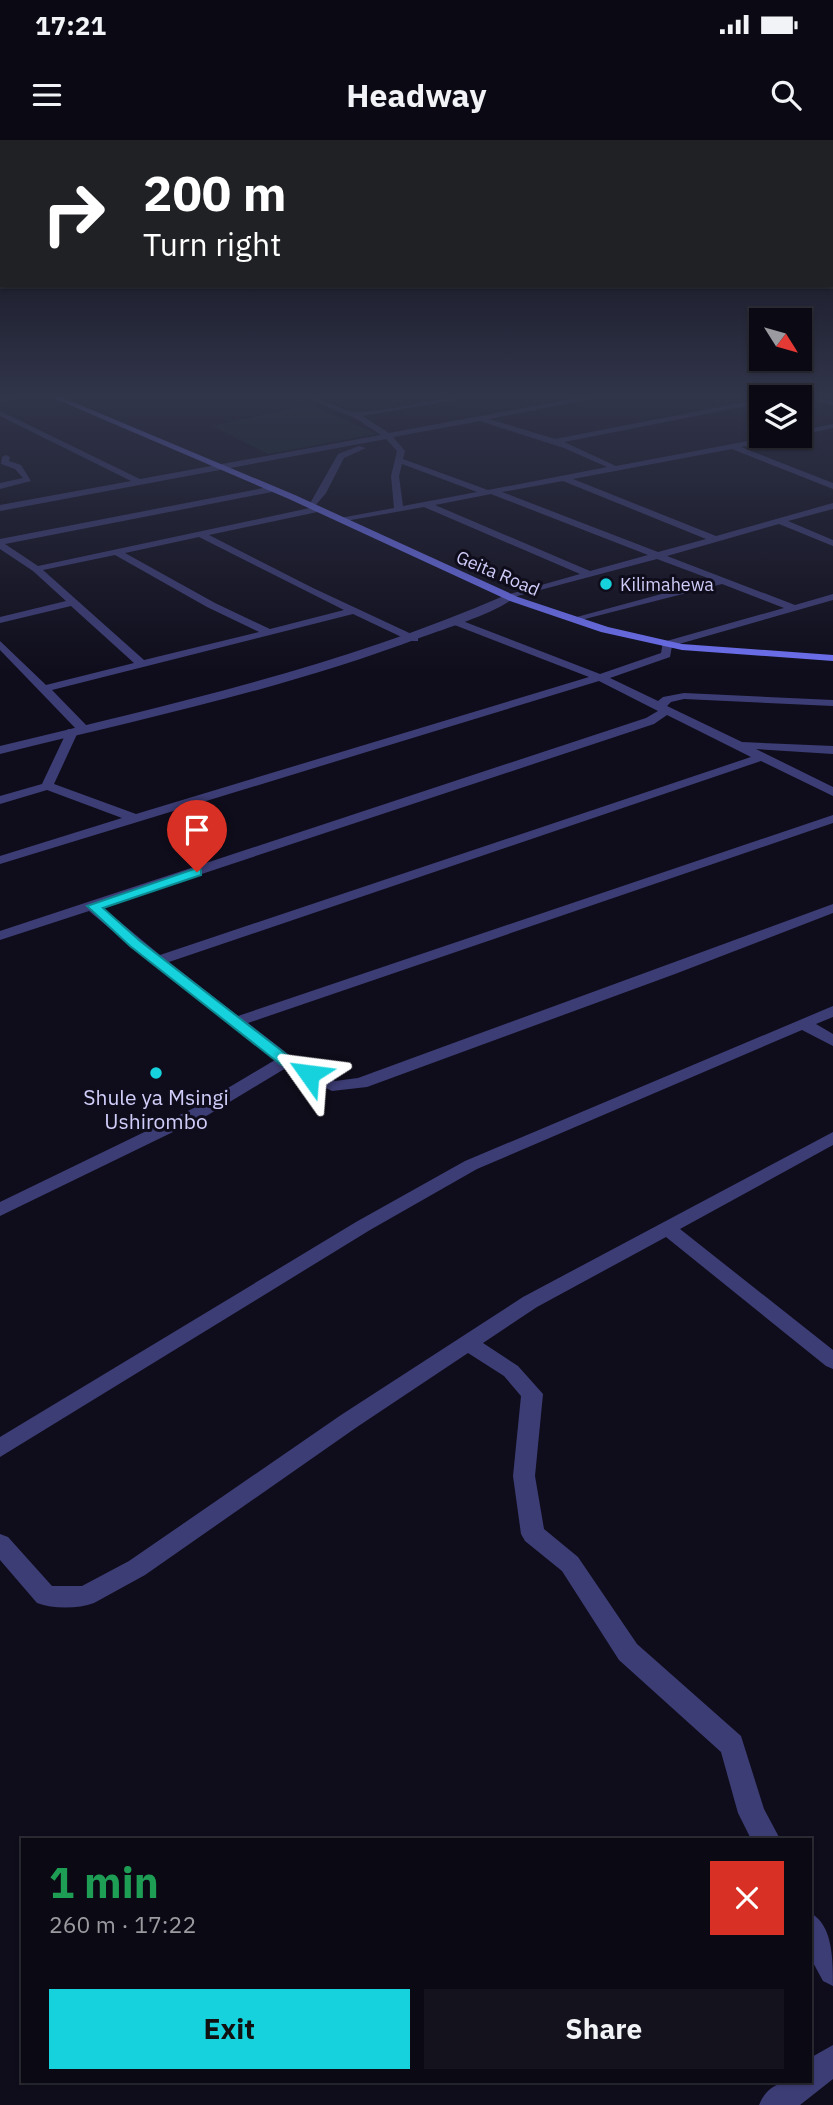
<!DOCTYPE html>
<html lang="en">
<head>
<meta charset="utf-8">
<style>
	:root { --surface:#0b0a14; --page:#14131d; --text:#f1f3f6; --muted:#9a9aa0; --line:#2b2b34; --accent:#16d2dd }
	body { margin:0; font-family:"IBM Plex Sans",sans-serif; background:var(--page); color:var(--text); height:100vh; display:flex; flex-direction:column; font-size:26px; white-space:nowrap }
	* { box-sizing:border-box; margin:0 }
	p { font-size:23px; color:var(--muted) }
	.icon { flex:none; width:38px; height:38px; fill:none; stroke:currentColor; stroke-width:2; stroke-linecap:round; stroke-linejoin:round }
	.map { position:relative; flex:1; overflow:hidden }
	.details { position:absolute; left:21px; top:1698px; width:791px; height:245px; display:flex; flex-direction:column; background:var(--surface); border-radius:0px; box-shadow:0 2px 5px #0004,0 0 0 2px var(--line) }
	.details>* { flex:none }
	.banner { position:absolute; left:0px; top:0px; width:833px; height:147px; box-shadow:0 2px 5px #0004,0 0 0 2px var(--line); background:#202124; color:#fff; overflow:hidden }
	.needle { width:46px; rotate:127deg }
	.tools { position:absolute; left:749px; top:168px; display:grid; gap:14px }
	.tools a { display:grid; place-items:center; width:63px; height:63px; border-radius:0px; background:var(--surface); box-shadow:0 2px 5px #0004,0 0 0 2px var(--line); font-size:35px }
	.pin { position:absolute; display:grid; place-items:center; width:60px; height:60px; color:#fff; margin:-72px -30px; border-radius:50% 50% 50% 0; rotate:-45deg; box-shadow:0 0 7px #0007 }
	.pin .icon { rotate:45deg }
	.me { position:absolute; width:77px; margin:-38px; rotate:301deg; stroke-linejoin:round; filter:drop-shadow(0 0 5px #0008) }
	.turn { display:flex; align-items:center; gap:24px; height:147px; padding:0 28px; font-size:32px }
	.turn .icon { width:91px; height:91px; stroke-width:2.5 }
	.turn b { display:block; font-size:49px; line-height:60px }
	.round { display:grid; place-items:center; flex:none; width:74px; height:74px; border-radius:0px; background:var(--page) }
	.head { display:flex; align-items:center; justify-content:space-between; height:119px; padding:0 28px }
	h1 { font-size:42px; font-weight:700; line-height:52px; color:#1e9e55 }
	.cta { display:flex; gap:14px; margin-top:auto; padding:14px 28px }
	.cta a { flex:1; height:80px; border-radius:0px; background:var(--accent); color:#111; font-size:28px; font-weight:700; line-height:80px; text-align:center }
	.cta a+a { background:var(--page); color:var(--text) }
	.status { display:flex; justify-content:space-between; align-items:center; height:49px; padding:0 35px; background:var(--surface); direction:ltr }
	.status svg { height:19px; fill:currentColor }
	header { display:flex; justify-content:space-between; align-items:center; height:91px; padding:0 28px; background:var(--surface); font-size:32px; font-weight:700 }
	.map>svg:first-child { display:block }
	.green { fill:#112523 }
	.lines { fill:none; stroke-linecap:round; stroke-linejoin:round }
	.minor { fill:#3d3d76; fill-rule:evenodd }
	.tertiary { fill:#3d3d76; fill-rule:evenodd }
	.secondary { fill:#6d70f0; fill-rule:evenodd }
	.route { fill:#16d2dd; stroke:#0e8890; stroke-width:2 }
	.poi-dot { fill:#16d2dd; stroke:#0f0d1b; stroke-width:2.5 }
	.labels { text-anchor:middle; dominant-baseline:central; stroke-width:6; stroke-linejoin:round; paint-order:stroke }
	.far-street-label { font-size:18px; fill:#d0cdfa; stroke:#0f0d1b }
	.far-poi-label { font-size:18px; fill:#d0cdfa; stroke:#0f0d1b; text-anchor:start }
	.poi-label { font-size:21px; fill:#d0cdfa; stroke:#0f0d1b }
</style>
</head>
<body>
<div class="status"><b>17:21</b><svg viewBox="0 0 49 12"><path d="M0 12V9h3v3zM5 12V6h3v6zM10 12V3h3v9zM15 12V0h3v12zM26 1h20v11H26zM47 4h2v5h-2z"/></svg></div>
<header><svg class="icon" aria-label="menu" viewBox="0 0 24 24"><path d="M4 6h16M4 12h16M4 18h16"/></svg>Headway<svg class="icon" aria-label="search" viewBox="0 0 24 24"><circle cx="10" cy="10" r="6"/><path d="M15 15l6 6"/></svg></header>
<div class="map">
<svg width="833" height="1965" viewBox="0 0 833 1965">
	<rect width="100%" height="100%" fill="#0f0d1b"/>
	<!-- green -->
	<path class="green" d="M310,265L376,294L268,314L213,286Z"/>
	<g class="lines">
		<!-- minor -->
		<path class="minor" d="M15,257V259L0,262V258Z
			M63,257H83L60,262L56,260Z
			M306,257C324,257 340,272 357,272C393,272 433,257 471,257L362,276L389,293L583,257H600L489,279L555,299L761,259V263L564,302L616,326L775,296H790L741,307L833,343V349L732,309L573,339L716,396L833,363V369L788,381L833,400V406L779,384L667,416L795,465L833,454V460L672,506L670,517L610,538L658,561L663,557L684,553L833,560V566L684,559L671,562L667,566L742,602L833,606V614L756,609L833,647V656L761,621L169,822L238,876L833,675V683L248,883L292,917L335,941L358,938L833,764V773L675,834L367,947L332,951L286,928L208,975L0,1076V1062L196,967L275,920L152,824L89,771L0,800V791L646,578L658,571L599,541L0,724V716L122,678L47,650L0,664V656L42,644L68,589L78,592L54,644L136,674L589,537L452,484V480H460L600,534L661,513L663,502L784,468L722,444L573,482V478L713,440L657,419L506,459V455L580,434L424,367L340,382V378L394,368L391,336L397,311L386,299L0,371V365L131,341L0,276V271L140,339L381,295L357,279ZM480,281L564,308L607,327L488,350L403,319L405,311L393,297ZM402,324L477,352L403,366L399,336ZM563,341L706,399L658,412L502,352ZM491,354L648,415L590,431L435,365ZM667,575L751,617L160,815L102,767L654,584Z
			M810,257L833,262V266L810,259Z
			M833,284V288L800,295V291Z
			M359,306L366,308L344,318L326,353L314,367H308L338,314Z
			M6,315L10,317L9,321L21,325L31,341L0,349V343L23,338L15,329L1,324L2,317Z
			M274,346L277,351L5,404L38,426L319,366L323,369L322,371L209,395L313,448L418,497V501H410L353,474L52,550L87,586V592H79L0,510V501L46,545L134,523L71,466L0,483V477L66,461L33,431L0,409V399ZM199,397L344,470L270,489L215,463L125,413ZM115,415L207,467L259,492L144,520L43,430Z
			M833,866V877L816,884L833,894V906L802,890L477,1029L370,1090L0,1317V1297L356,1082L465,1021Z
			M833,992V1005L680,1089L833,1210V1229L826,1226L666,1097L537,1167L483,1203L518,1226L543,1254L535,1336L544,1389L578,1417L637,1504L741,1596L764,1669L780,1699H751L738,1673L721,1612L619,1520L562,1431L525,1401L521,1394L513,1336L521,1256L504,1236L468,1213L357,1287L145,1435L94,1463C78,1469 53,1469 37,1463L0,1420V1394L8,1397L52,1446H82L129,1421L341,1275L523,1157Z
			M810,1773C833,1784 833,1820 833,1846L823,1841L810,1817Z
			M833,1905V1939L800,1965H759C769,1941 787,1941 810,1941V1918Z"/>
		<!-- tertiary -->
		<path class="tertiary" d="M506,455L515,457C496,473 447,488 422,497C285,549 142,579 0,614V606C172,564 343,526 506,455Z"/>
		<!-- secondary -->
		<path class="secondary" d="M51,257H61L295,355L518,457L608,487L682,504L833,515V521L682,510L601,492L510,461L289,359Z"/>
	</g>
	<!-- sky -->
	<linearGradient id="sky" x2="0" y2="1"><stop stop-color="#08070f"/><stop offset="0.48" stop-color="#31354a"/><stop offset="1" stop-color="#31354a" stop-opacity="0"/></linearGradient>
	<rect width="833" height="533" fill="url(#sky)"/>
	<!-- route -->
	<path class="route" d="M197,728L201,730V735L103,768L140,801L291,918L314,931L316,934L314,937H303L280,924L130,806L87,766Z"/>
	<!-- markers -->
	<g class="poi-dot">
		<circle cx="606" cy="444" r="7"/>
		<circle cx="156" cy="933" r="7"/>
	</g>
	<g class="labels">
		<!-- far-street labels -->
		<g class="far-street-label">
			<text transform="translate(498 433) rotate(23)">Geita Road</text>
		</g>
		<!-- far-poi labels -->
		<g class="far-poi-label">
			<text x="620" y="444">Kilimahewa</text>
		</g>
		<!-- poi labels -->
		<g class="poi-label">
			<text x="156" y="957">Shule ya Msingi<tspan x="156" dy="24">Ushirombo</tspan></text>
		</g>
	</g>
</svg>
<div class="tools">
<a><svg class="needle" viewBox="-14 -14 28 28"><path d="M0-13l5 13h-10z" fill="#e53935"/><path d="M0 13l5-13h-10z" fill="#9a9aa0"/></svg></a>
<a><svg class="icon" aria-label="layers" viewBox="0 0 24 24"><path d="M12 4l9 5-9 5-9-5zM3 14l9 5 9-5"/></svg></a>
</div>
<div class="pin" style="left:197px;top:732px;background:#d93025"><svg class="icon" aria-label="arrive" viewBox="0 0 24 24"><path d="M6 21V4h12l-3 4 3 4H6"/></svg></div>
<svg class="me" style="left:309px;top:934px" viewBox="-20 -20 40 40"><path d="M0-17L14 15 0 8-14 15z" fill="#16d2dd" stroke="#fff" stroke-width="4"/></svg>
<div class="banner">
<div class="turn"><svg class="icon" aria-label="right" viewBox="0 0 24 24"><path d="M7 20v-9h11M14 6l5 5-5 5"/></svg><div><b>200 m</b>Turn right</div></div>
</div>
<section class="details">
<div class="head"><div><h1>1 min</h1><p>260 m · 17:22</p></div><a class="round" style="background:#d93025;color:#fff"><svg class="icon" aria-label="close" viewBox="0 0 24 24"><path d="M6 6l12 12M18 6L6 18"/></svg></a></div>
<div class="cta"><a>Exit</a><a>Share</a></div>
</section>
</div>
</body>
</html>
